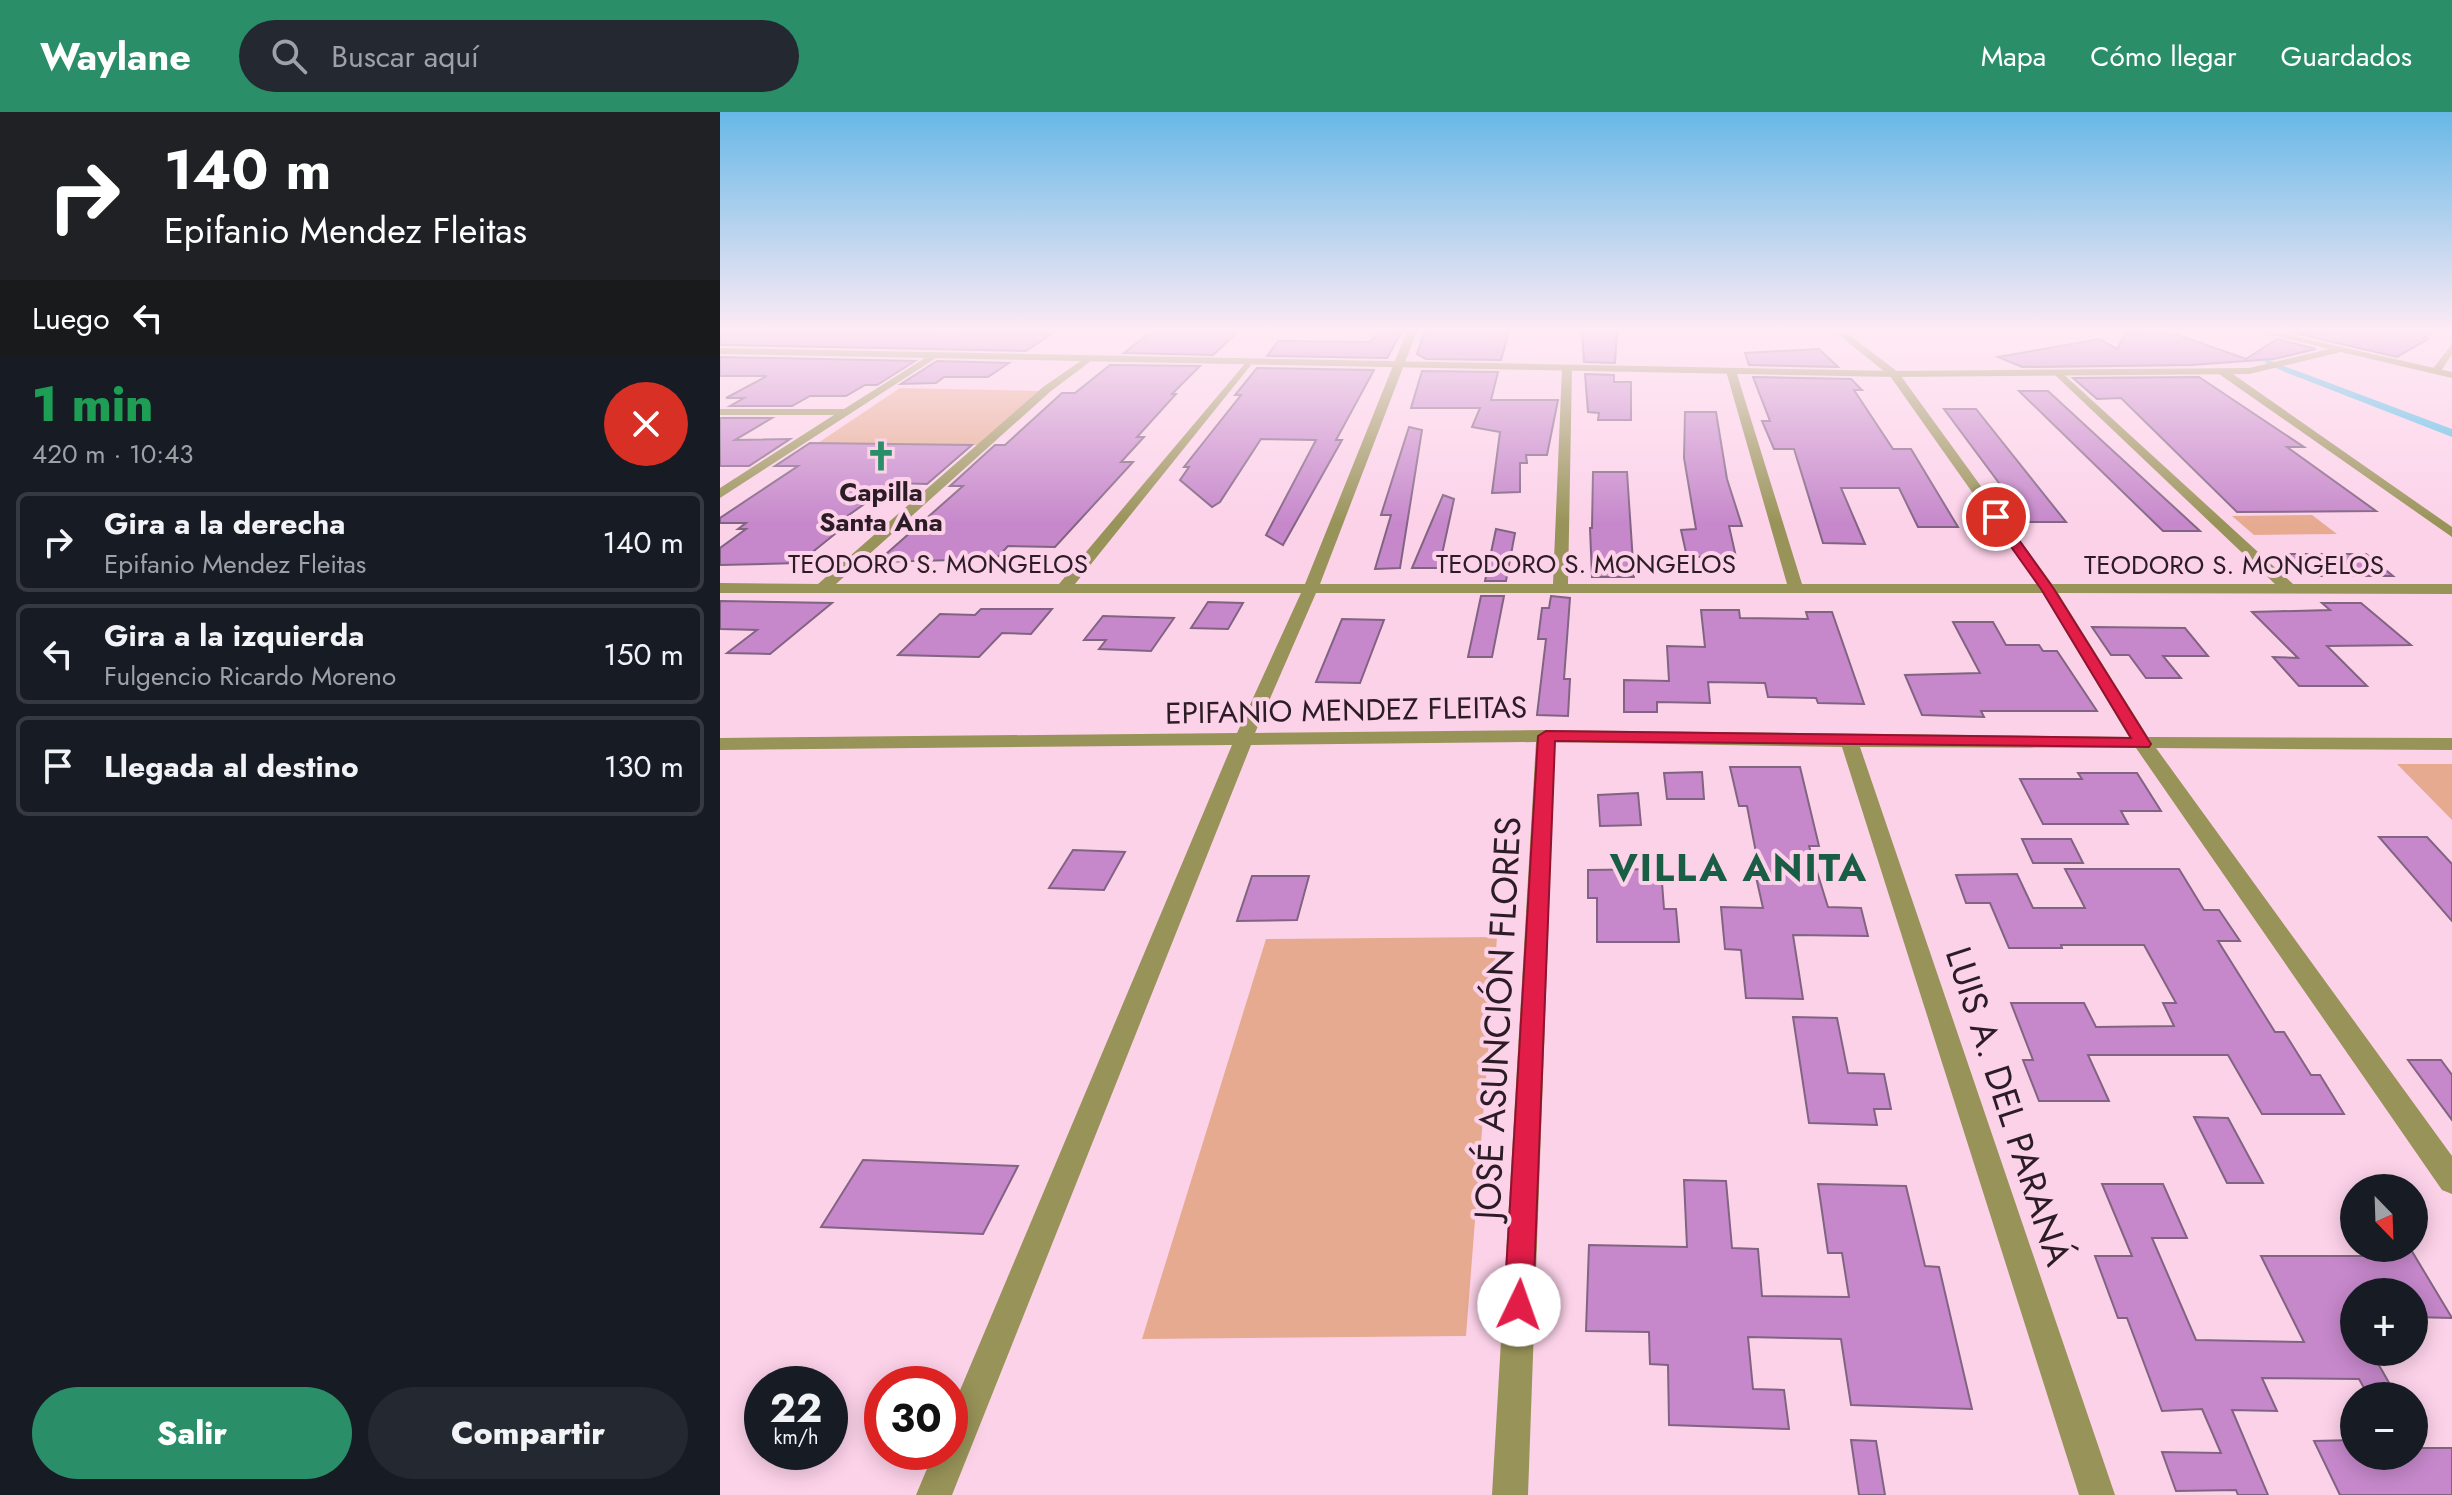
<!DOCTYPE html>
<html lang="es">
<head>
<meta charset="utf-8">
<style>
	:root { --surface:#171b24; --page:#242831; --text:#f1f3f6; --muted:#9ea1a6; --line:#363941; --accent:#2a8e69 }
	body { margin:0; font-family:Jost,sans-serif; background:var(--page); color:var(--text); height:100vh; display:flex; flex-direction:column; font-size:30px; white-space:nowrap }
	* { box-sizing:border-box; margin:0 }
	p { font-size:26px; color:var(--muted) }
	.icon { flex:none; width:44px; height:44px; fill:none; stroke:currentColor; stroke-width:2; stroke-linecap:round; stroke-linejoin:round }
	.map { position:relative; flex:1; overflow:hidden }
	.drawer { display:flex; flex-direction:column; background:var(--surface); width:720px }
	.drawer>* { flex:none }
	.hud { background:#202124; color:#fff; overflow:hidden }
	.needle { width:52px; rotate:157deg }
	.tools { position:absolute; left:1620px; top:1062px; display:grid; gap:16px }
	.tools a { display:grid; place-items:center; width:88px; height:88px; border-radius:50%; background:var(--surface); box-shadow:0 4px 20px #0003; font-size:40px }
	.speed { position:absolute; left:24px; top:1254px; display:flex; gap:16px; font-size:40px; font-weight:700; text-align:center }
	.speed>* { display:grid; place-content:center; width:104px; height:104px; border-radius:50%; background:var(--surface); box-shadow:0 4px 20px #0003; line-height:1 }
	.speed small { font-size:20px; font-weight:400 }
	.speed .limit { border:12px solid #d22; background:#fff; color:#111 }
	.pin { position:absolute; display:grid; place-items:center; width:68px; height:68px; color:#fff; margin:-34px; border:4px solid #fff; border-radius:50%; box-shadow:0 2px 8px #0007 }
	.me { position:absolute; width:88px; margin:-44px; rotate:3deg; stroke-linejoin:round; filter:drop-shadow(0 0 6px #0008) }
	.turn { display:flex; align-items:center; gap:28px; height:168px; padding:0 32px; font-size:36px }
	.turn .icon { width:104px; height:104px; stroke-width:2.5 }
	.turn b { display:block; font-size:56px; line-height:68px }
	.then { display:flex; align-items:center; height:76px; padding:0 32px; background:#0003; gap:16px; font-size:30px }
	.round { display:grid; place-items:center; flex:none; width:84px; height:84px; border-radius:42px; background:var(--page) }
	.overview { display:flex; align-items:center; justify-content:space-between; height:136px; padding:0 32px }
	h1 { font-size:48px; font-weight:800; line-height:60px; color:#1e9e55 }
	.action { display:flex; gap:16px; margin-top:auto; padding:16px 32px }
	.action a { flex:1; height:92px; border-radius:48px; background:var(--accent); color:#fff; font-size:32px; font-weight:800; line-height:92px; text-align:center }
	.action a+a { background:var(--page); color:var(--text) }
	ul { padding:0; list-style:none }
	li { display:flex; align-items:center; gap:24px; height:100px; margin:0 16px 12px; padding:0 16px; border:4px solid var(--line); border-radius:12px }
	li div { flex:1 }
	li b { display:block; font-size:30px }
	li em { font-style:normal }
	header { display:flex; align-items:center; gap:48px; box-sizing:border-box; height:112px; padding:0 40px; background:var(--accent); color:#fff }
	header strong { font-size:38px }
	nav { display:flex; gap:44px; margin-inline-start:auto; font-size:28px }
	.search { width:560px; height:72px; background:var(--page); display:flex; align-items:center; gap:20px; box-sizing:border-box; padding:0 28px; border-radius:44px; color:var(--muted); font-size:30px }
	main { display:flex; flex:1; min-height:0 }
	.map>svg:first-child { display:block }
	.green { fill:#e6aa90 }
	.water { fill:#47bde5 }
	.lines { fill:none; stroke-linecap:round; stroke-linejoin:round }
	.stream { stroke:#47bde5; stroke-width:5 }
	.building { fill:#c688cb; stroke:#806482; stroke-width:2 }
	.minor { fill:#989358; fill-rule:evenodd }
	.tertiary { fill:#989358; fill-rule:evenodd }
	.route { fill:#e11d48; stroke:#92132f; stroke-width:2 }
	.labels { text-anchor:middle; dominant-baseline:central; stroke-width:8; stroke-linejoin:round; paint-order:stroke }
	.far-poi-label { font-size:26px; font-weight:bold; fill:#2c1c25; stroke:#fcd2e9 }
	.far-street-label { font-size:26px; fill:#2c1c25; stroke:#fcd2e9 }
	.street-label { font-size:30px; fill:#2c1c25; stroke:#fcd2e9 }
	.near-street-label { font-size:36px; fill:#2c1c25; stroke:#fcd2e9 }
	.district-label { font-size:38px; font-weight:bold; letter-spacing:2px; fill:#195e44; stroke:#fcd2e9 }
</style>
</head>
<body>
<header>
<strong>Waylane</strong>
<div class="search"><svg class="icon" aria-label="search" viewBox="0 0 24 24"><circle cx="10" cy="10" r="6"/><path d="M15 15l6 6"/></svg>Buscar aquí</div>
<nav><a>Mapa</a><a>Cómo llegar</a><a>Guardados</a></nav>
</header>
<main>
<section class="drawer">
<div class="hud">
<div class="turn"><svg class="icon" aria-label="right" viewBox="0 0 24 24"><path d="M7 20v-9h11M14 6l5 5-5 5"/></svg><div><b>140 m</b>Epifanio Mendez Fleitas</div></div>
<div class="then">Luego<svg class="icon" aria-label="left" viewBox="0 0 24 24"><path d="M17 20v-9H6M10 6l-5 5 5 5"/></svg></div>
</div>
<div class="overview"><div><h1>1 min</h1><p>420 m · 10:43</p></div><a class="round" style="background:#d93025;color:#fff"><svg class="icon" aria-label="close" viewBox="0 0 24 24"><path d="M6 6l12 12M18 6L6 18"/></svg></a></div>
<ul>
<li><svg class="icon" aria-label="right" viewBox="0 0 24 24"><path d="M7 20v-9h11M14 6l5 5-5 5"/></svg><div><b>Gira a la derecha</b><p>Epifanio Mendez Fleitas</p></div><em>140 m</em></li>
<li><svg class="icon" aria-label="left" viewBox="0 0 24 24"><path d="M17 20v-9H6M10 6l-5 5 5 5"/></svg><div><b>Gira a la izquierda</b><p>Fulgencio Ricardo Moreno</p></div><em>150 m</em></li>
<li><svg class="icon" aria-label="arrive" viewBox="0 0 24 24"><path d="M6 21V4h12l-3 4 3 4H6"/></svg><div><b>Llegada al destino</b></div><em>130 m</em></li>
</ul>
<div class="action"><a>Salir</a><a>Compartir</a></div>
</section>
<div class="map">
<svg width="1732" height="1383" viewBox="0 0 1732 1383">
	<rect width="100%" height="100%" fill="#fcd2e9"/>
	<!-- green -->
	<path class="green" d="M180,276L321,279L258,333L98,331Z
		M1592,403L1617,422L1534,423L1512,404Z
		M1677,652H1732V708Z
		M777,825L746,1224L422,1227L546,827Z"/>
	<!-- water -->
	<path class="water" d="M1575,258L1732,317V325L1563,259Z"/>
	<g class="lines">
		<!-- stream -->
		<path class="stream" d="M1548,250L1579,263"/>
	</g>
	<!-- building -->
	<path class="building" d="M0,219L236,220L336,219L306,239L0,233Z
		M432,219H519L493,243L404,241Z
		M660,219H682L667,246L547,244L558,229L650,230Z
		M705,219H789L781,248L706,247L697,242Z
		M862,219H897L895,251L864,250Z
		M1407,219L1455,222L1526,247L1557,227L1596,237L1554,247L1471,253L1302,255L1278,245L1380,227L1397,237Z
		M1571,219L1599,221L1603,219H1714L1704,226L1708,227L1677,245L1569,220Z
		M1099,237L1118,255L1029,253L1025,241Z
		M0,245L195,249L157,273H145L126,284H90L72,294H10L24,286H6L47,264H0Z
		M217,249L289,251L268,265H224L216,271L181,272Z
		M390,253L480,254L452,282H456L417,325H424L401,350H413L335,435L288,434L276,447L157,450L243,374H230L275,333H285L342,281H355Z
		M537,256L654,258L616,328H622L563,433L546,423L596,328L541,327L500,390L492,395L460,368L469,355H464L521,283H515Z
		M702,259L778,260L771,288H838L827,343H806L807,351H800V380L772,381L780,320L752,315L760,296H691Z
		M865,262L894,263V270H911V308H878L879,301L868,300Z
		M1033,265L1131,267L1142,278H1134L1173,337H1191L1238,415H1198L1179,376H1121L1145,432L1103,431L1074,337H1054L1042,309H1050Z
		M1479,265L1584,335H1567L1656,399L1517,400L1401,286L1377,287L1353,266Z
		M1299,279H1328L1480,419H1443Z
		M1224,297H1256L1346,410H1308Z
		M965,300H996L1007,367L1022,414H1009L1016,445H967L961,418L976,417L964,346Z
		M0,306H52L15,328L70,327L29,354H0Z
		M689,315L702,318L680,456L655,457L671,403H661Z
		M90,331L252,333L207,372L174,371L109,417H121L79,451L0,453V436L26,417H18L26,411H0V406L78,354H55Z
		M873,360H907L914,465H872L870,416H872Z
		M723,383L734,387L719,456H692Z
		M776,417L795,421L786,469H765Z
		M1566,442H1646L1673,464H1590Z
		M761,484H784L772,545H748Z
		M831,484L850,486L844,567H850L848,604L817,603L826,527H818L822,496H829Z
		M0,489L112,491L50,542L7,541L37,518L0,517Z
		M488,490L523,491L508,517L471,516Z
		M1602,491H1641L1691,533L1607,534L1647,574H1579L1553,545L1578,546L1532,500L1610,498Z
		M261,497H332L311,522L282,521L259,545L178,543L220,502L255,503Z
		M981,498H1019L1020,506L1088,507L1086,500H1112L1144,592L1098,591L1096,586L1048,585L1045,571L988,570L990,591L937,590V600H904V568L949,569L947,534L985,535Z
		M383,504L416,505L454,506L431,539L379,537L386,528H364Z
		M622,507L664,508L640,571L596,570Z
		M1233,510H1273L1286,533H1319L1323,539H1337L1377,599H1261L1264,605L1202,603L1185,563L1260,561Z
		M1372,515L1465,516L1488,544H1443L1461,566H1426L1409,543H1391Z
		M1010,655H1080L1099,734H1089L1108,795L1141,796L1148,824L1073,823L1083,887L1026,886L1021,838L1005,837L1001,795L1043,796L1034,756H1039L1027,694H1019Z
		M982,660L984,687H947L944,661Z
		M1358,661H1417L1441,699H1401L1408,712H1323L1300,667H1362Z
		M918,681L921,713L880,714L878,683Z
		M1659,725H1707L1732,752V809Z
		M1302,727H1351L1363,751H1313Z
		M353,738L405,740L384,778L329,776Z
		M941,757L944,797H956L959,830H877V786H868V758Z
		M1345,757H1459L1484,798H1499L1520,829H1498L1555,920H1564L1591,963H1600L1624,1002H1542L1508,943H1368L1389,989H1319L1303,948H1313L1291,891H1364L1376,915L1454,914L1443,891H1456L1424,833H1341L1342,836H1289L1270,791H1246L1236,763L1297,762L1313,796H1365Z
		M532,764H589L577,808L517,809Z
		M1073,905L1117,906L1128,961L1164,962L1171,997H1154L1157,1013L1089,1011Z
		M1688,948H1721L1732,963V1008Z
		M1474,1005L1508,1006L1543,1071H1507Z
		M143,1048L298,1054L263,1122L101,1115Z
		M964,1068L1006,1069L1012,1136L1038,1137L1042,1184L1129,1185L1122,1141H1108L1098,1072L1186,1074L1205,1154L1219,1155L1252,1297L1131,1293L1121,1227L1028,1225L1033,1277L1064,1278L1069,1317L949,1313L948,1253L930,1252L929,1220L866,1219L869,1133L967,1135Z
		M1382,1072H1443L1467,1126H1432L1476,1228L1584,1230L1541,1144H1652L1647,1136H1690L1732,1206L1694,1205V1180H1634V1240L1652,1241L1676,1283H1648L1639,1267L1542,1266L1557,1299L1512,1298L1548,1383H1518L1516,1378L1456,1379L1442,1340L1501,1341L1482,1297L1442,1299L1407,1206H1398L1375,1144H1412Z
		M1131,1328L1156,1329L1165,1383H1139Z
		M1634,1328V1344H1694V1336H1732V1383H1620L1594,1329Z"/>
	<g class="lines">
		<!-- minor -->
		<path class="minor" d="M687,219H697L600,472H833L842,256L847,253L852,256L848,472H1067L1006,259L1011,256L1016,259L1082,472H1317L1170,264L1114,219H1124L1178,260L1332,472H1555L1336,264L1335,262L1340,259L1573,472H1732V482L1338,481L1428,625L1732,626V638L1436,636L1732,1044V1082L1722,1078L1416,636L1140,635L1395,1383H1359L1122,635L835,630L808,1383H772L816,630L531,633L232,1383H196L214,1340H230V1302L512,633L0,638V626L517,621L581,481H0V471L98,472L323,275L368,244L371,249L331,279L116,472H339L528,248L531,253L355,472H585ZM596,481H1323L1409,625L826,618L535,621Z
			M1732,232V242L1721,259L1712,261L1711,259Z
			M213,241L216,246L0,386V376L114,303H0V297H124Z
			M1499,258H1507L1732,415V425L1499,262Z"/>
		<!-- tertiary -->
		<path class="tertiary" d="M1536,219H1551L1732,260V266L1621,240L1529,262L1174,265L0,242V236L1174,259L1529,256L1609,237Z"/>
	</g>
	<!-- sky -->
	<linearGradient id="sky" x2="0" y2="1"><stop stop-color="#67b8e7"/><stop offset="0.53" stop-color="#feebf5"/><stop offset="1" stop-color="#feebf5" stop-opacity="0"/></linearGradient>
	<rect width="1732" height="412" fill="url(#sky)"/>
	<!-- route -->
	<path class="route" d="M1276,402L1281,403L1334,477L1431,632L1429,635L835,629L813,1193L809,1203L799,1208L789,1203L784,1193L818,624L826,619L1411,626L1321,477L1270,405Z"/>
	<!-- icons -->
	<defs>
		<g id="church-bare" transform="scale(2.4)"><path d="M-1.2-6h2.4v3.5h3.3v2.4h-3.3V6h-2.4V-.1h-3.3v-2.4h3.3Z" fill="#2a8e69" stroke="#fcd2e9" stroke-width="2.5" paint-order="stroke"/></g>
	</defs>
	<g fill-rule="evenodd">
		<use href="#church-bare" x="161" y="344"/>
	</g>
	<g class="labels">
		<!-- far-poi labels -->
		<g class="far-poi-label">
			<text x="161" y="380">Capilla<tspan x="161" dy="30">Santa Ana</tspan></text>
		</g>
		<!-- far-street labels -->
		<g class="far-street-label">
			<text x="218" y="452">TEODORO S. MONGELOS</text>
			<text x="866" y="452">TEODORO S. MONGELOS</text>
			<text x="1514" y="453">TEODORO S. MONGELOS</text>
		</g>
		<!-- street labels -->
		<g class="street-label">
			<text transform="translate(626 598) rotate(-1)">EPIFANIO MENDEZ FLEITAS</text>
		</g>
		<!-- near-street labels -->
		<g class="near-street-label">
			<text transform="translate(777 906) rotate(-87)">JOSÉ ASUNCIÓN FLORES</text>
			<text transform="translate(1289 994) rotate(72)">LUIS A. DEL PARANÁ</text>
		</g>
		<!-- district labels -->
		<g class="district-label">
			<text x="1019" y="755">VILLA ANITA</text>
		</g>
	</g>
</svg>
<div class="tools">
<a><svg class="needle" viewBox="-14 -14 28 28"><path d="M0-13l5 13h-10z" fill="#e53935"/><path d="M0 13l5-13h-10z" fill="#9ea1a6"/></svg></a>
<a>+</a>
<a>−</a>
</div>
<div class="speed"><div>22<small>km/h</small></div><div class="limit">30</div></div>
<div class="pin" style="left:1276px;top:405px;background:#d93025"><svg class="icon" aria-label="arrive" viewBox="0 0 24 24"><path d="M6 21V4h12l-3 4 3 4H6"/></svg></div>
<svg class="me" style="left:799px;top:1193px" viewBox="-20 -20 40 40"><circle r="19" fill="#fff"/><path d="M0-13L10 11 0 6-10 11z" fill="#e11d48"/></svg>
</div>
</main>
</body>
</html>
